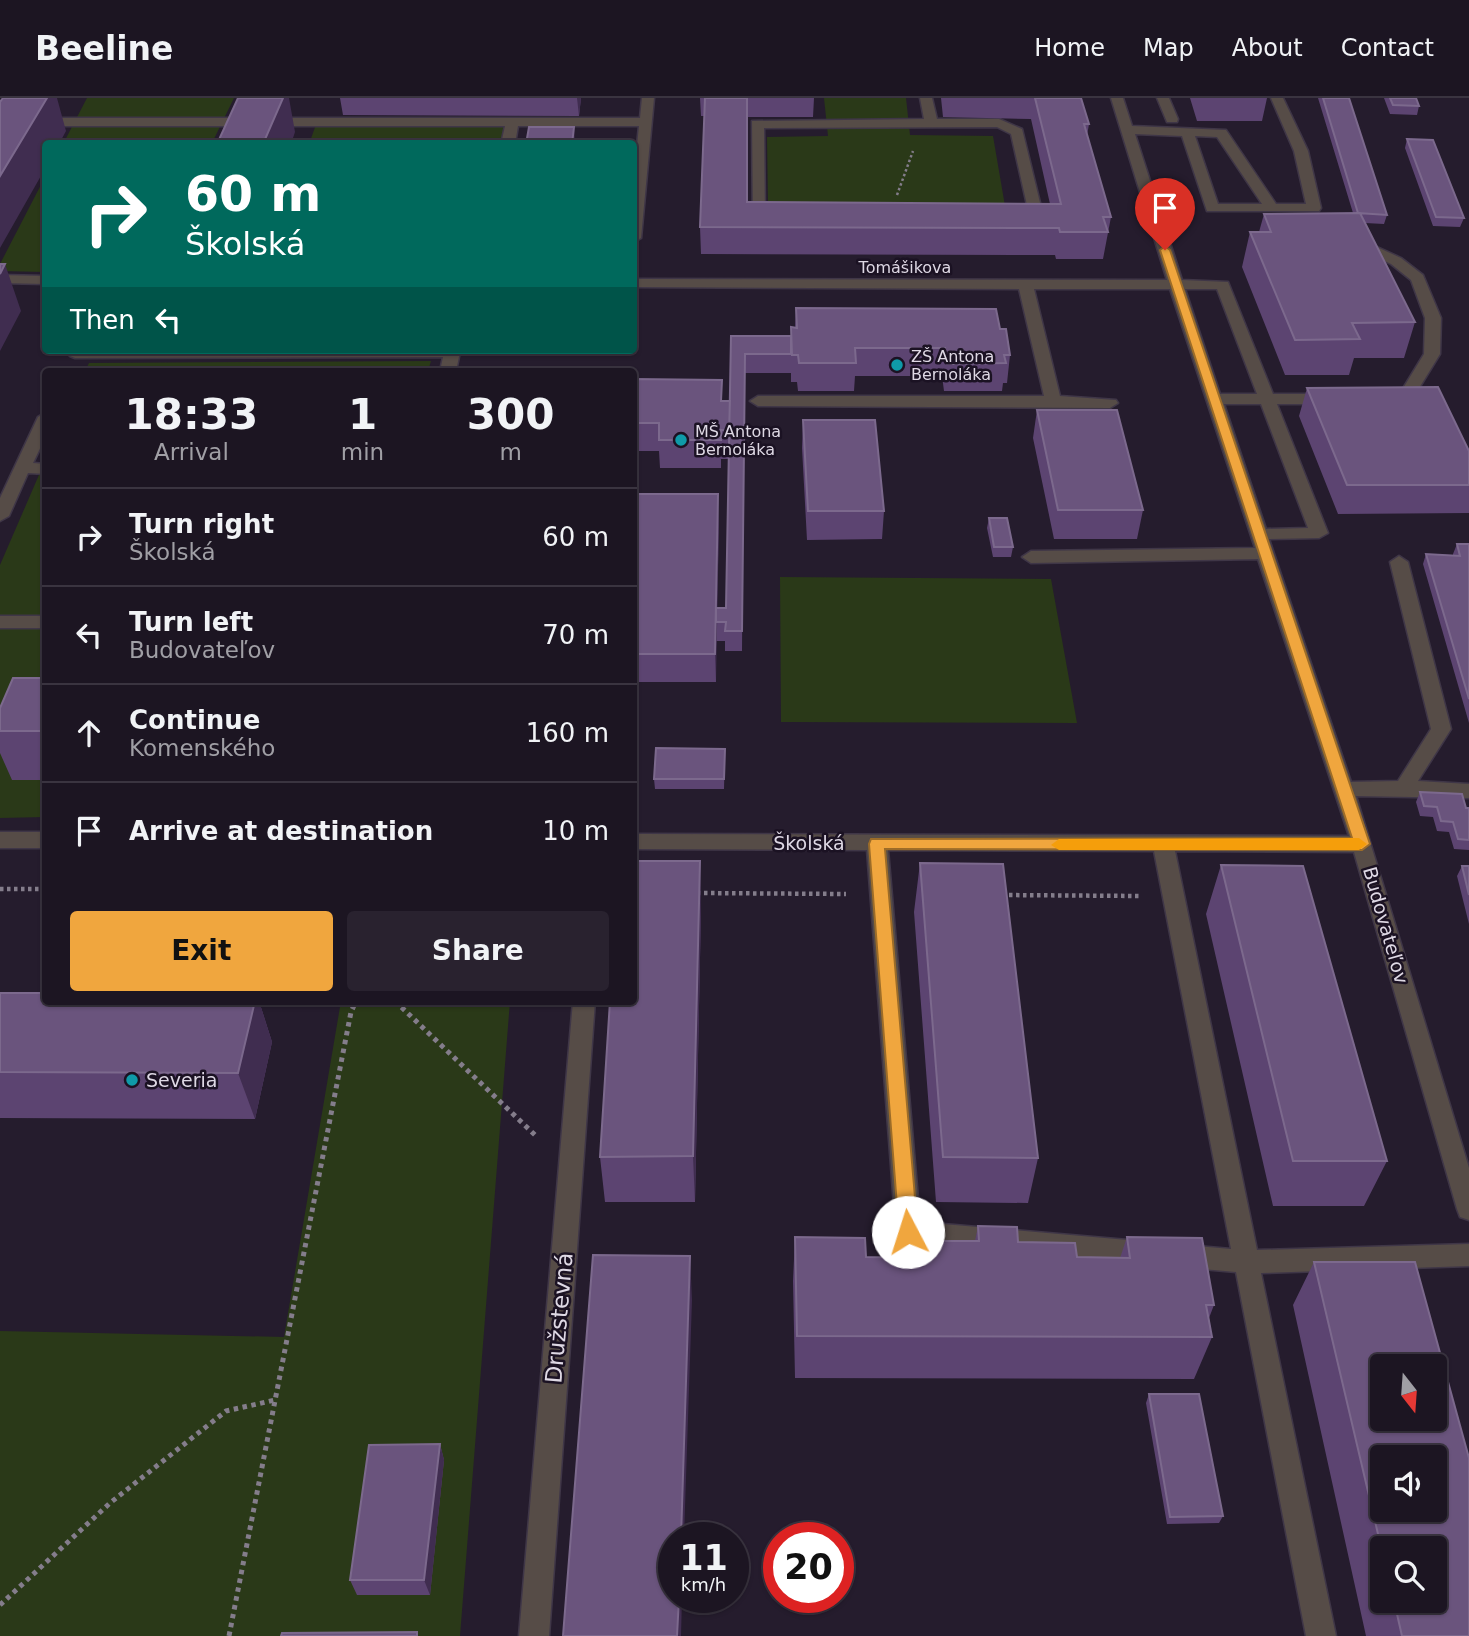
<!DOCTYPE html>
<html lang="en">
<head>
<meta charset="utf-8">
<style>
	:root { --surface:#1c1522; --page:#29222f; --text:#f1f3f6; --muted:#a09fa5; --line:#3a3440; --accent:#f0a63e }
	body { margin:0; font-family:"DejaVu Sans",sans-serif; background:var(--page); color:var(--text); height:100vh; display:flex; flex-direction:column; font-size:26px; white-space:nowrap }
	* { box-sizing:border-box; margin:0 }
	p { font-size:23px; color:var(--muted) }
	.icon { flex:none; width:38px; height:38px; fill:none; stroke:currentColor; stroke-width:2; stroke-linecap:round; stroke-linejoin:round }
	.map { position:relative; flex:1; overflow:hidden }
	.drawer { position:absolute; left:42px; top:270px; width:595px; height:637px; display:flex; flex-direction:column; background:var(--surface); border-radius:7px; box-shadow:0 2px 5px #0004,0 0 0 2px var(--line) }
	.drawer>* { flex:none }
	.banner { position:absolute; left:42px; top:42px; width:595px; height:214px; border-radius:7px; box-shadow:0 2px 5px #0004,0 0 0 2px var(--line); background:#00695c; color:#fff; overflow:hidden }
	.needle { width:46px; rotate:163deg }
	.fabs { position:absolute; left:1370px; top:1256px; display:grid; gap:14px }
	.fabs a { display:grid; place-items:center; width:77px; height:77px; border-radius:7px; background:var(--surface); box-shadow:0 2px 5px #0004,0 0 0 2px var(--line); font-size:35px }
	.speed { position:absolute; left:658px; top:1424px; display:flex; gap:14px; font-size:35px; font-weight:700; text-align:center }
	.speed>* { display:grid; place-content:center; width:91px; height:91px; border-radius:50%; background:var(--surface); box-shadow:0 2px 5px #0004,0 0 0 2px var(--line); line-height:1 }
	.speed small { font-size:18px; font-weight:400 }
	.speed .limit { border:10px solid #d22; background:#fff; color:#111 }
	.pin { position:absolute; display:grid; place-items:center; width:60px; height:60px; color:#fff; margin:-72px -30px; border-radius:50% 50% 50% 0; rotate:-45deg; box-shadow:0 0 7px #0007 }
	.pin .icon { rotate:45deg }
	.me { position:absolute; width:77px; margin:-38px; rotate:355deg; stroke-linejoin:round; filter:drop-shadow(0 0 5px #0008) }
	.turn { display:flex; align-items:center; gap:24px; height:147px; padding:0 28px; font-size:32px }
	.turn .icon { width:91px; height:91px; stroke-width:2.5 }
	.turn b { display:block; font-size:49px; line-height:60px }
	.then { display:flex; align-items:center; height:66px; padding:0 28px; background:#0003; gap:14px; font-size:26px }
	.eta { display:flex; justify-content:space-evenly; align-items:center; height:119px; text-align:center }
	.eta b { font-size:42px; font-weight:700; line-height:49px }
	.action { display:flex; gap:14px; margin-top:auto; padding:14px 28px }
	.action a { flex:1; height:80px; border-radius:7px; background:var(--accent); color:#111; font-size:28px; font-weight:700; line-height:80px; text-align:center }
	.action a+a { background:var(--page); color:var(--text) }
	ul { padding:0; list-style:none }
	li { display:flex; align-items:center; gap:21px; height:98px; padding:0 28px; border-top:2px solid var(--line) }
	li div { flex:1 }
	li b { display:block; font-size:26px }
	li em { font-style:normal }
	header { display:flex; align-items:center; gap:42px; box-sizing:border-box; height:98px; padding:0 35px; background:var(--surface); border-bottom:2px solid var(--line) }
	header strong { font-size:33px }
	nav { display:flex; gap:38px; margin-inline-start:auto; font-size:24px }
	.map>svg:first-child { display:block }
	.green { fill:#2a3918 }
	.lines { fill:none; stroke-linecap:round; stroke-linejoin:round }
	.minor-casing { stroke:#3f3647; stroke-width:3 }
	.path-far2 { stroke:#847d8b; stroke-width:2.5; stroke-dasharray:2.5 2.5; stroke-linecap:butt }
	.path-far1 { stroke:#847d8b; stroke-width:4.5; stroke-dasharray:3.5 3.5; stroke-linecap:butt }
	.path { stroke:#847d8b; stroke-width:5; stroke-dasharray:4.5 4.5; stroke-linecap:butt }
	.minor { fill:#564c47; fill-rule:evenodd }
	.wall { fill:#5c4471; fill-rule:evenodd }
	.shaded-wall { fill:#402d50 }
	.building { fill:#6a547d; stroke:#7c698d; stroke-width:2; fill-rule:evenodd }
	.route { fill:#f0a63e; stroke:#9c6c28; stroke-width:2 }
	.slow { fill:#f59e0b }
	.culture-dot { fill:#0f9aa8; stroke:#1b1223; stroke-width:2.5 }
	.labels { text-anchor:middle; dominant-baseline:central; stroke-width:5; stroke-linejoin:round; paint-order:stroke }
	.far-street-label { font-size:16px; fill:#ded8e4; stroke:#1b1223 }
	.far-poi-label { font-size:16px; fill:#ded8e4; stroke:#1b1223; text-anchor:start }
	.street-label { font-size:19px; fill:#ded8e4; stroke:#1b1223 }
	.poi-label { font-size:19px; fill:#ded8e4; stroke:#1b1223; text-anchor:start }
	.near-street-label { font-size:23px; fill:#ded8e4; stroke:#1b1223 }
</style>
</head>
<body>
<header>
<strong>Beeline</strong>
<nav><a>Home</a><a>Map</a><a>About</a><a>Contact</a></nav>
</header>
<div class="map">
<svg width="1469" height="1538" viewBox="0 0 1469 1538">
	<rect width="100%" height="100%" fill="#251c2d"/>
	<!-- green -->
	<path class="green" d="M87,0H234L212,45L63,46Z
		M824,0H906L910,37L993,38L1005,108L768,107L767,39L828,38Z
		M318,21L515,25L510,45L309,46Z
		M45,79V174L0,173V166Z
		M431,263L428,273H85L89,265Z
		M45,363V719L0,720V467Z
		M780,479L1051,481L1077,625L781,624Z
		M341,903H510L460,1538H0V1233L284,1239Z"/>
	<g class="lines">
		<!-- minor casing -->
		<g class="minor-casing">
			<path id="minor" d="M642,0H654L641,140L634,144V77L639,28H518L515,46H501L505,28H0V20H640Z
				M920,0H932L937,21H999L1022,31L1043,117L1032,129L753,127L752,23L924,21ZM997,29L1011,36L1029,116L1023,122L765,120L764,30Z
				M1111,0H1123L1132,28L1226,32L1276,106H1306L1294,53L1271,0H1283L1308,53L1321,110L1319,113H1207L1182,38L1135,36L1182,182L1228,184L1273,296H1331L1339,301L1331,306H1277L1328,435L1319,440L1269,441L1351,684L1398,683L1431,631L1390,464L1399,458L1408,464L1451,631L1418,683L1469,686V700L1356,698L1469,1070V1122L1460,1119L1457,1111L1354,754L1175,753L1257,1152L1469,1146V1168L1261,1175L1336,1538H1306L1236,1174L908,1145L899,1142L896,1134L867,752L634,751V736L1349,738L1258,461L1031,465L1022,459L1031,453L1255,450L1170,191H1034L1060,298L1116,302L1118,305L1110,310L758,308L750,303L758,298H1044L1019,191L634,189V181L1167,182ZM1195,38L1217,39L1262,106H1218ZM1185,191H1217L1257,296H1220ZM1224,306H1261L1308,430L1266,431ZM888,752L1154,753L1231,1151L920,1124Z
				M1157,0H1169L1178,21L1177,24H1167Z
				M1355,139L1401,160L1423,177L1441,220L1440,256L1413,300L1387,303L1379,298L1387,293L1402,292L1424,256L1425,220L1411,182L1391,166L1350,146V140Z
				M0,177L46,178V186L0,185Z
				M69,252H460V254L456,273H440L443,259L75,260L70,258L67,255Z
				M46,314V338L33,365L46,366V376L28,375L9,418L0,423V400L38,319Z
				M0,518H46V530H0Z
				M0,734H46V750H0Z
				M573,903H595L549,1538H519Z"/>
		</g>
		<!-- path-far2 -->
		<path class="path-far2" d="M897,97L913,53"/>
		<!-- path-far1 -->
		<path class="path-far1" d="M0,791H46
			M697,795L846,796
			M1002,797L1140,798"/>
		<!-- path -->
		<path class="path" d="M395,903L536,1038
			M0,1507L110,1405L226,1313L275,1302
			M229,1538L351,914L356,903"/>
		<!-- minor -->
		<use href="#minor" class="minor"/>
	</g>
	<!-- wall -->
	<path class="wall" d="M340,0H581L579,18L343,17Z
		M700,0H814L813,19H747V104L1050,106L1031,21L943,19L941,0H1081L1089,26L1087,38L1111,119L1103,161H1056L1055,157L701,156L700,129L704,18H701Z
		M1190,0H1267L1262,23H1197Z
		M1318,0H1349L1387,117L1384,126L1365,125L1415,224L1404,260H1354L1349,277H1285L1242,169L1250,134H1259L1264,116L1353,115Z
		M1384,0H1416L1419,8L1417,17L1390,16Z
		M1407,41L1464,120L1460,129L1433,128L1405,50Z
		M796,210L1000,231L1010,257L1007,285H1003L1002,293H944L942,278H855L854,293H798L797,284H791V275H744L742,553H725V543H716V541V584H634V396L719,425L717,510H726L729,361H721V370H660L659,353H634V281L722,282V303H730L731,238H791L795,230Z
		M1307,290L1469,353V415L1338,416L1299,318Z
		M1037,312L1143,412L1137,441H1054L1033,340Z
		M803,322L884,413L882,441L807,442L802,350Z
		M989,420L1013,449L1011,459H993L987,430Z
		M1457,446H1469V625L1423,466L1426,456L1453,457V456Z
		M46,580V682H12L0,655V610Z
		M725,651L724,691H655L654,681Z
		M1420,694L1469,710V752L1454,751L1449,734L1437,733L1433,719L1420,718L1416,704Z
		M920,765L1038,1060L1028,1105L936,1104L914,814Z
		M1221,767L1387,1063L1364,1108H1273L1206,816Z
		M1462,768H1469V826L1457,778Z
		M701,812L695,1104H605L600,1059Z
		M0,895L46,903H259L272,944L255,1021L0,1020Z
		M978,1128L1018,1144L1077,1159L1120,1160L1127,1139L1214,1207L1209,1220L1212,1239L1194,1281L795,1280L793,1183L795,1139L866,1159L920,1160L922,1143H975Z
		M1314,1164L1469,1538H1366L1293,1207ZM1382,1451L1435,1503H1382Z
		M1149,1296L1223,1418L1219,1425L1167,1426L1146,1305Z
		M440,1346L444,1362L430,1497H357L350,1482Z"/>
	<!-- shaded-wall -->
	<path class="shaded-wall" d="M47,0H57L66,33L59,46H46V69L0,150V78Z
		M283,0H289L295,34L291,46H263Z
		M577,0H581L579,18Z
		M574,29L575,46H572Z
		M5,166L21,213L0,253V176Z
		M718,396L719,425L716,584L715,556Z
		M700,763L701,812L695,1104L693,1058Z
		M255,903H259L272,944L255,1021L238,975Z
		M690,1158L692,1202L684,1440H681Z
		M440,1346L444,1362L430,1497L424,1482Z
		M679,1500H682L681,1538H677Z"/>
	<!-- building -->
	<path class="building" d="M3,0H47L0,78V4Z
		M238,0H283L263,46H217Z
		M705,0H747V104L1061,106L1035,0H1081L1089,26H1084L1111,119H1103L1108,134H1060L1059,130L700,129Z
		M1323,0H1349L1387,117L1358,115Z
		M1390,0H1416L1419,8L1393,7Z
		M529,29H574L572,46H526Z
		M1407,41L1433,42L1464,120L1436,119Z
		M1360,115L1415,224L1352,225L1360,241L1295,242L1250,134H1271L1264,116Z
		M0,166H5L0,176Z
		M796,210L996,211L1000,231H1006L1010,257H1004L1006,265L947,266L945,250H855L856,265H799L798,257H792L791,229L797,230Z
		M731,238H791V256H745L742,533H725L726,524H716V510H726Z
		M634,281L722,282L721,303H730L729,333L721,332V342H659V325H634Z
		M1438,289L1469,353V387H1347L1307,290Z
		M1037,312H1117L1143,412H1058Z
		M803,322H875L884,413H808Z
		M634,396H718L715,556H634Z
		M989,420H1007L1013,449H994Z
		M1457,446H1469V601L1426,456L1460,458Z
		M13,580H46V633H0V610Z
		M656,650L725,651L724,681H654Z
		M1420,694L1462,696L1466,710H1469V742L1458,741L1453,724L1441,723L1437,709L1424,708Z
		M634,763H700L693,1058L600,1059L610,903H634Z
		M920,765L1003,766L1038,1060L943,1059Z
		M1221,767L1303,768L1387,1063H1293Z
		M1462,768H1469V797Z
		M0,895H46V903H255L238,975L0,974Z
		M978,1128L1017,1129L1018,1144L1075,1145L1077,1159L1130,1160L1127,1139L1202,1140L1214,1207H1206L1212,1239L797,1238L795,1139L865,1140L866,1159L923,1160L922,1143H979Z
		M593,1157L690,1158L681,1440H674V1500H679L677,1538H563Z
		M1314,1164H1415L1469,1360V1538H1402L1394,1503H1435V1451H1382V1453ZM1382,1269H1435V1321H1382ZM1382,1360H1435V1412H1382Z
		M1149,1296H1199L1223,1418L1170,1419Z
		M440,1346L424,1482H350L369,1347Z
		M417,1534V1538H281L282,1535Z"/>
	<!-- route -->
	<path class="route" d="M1165,148L1170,152L1370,746L1362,752L885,751L918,1134L915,1140L908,1142L902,1140L899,1134L869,746L871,741L1352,740L1160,152Z"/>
	<!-- slow -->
	<path class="slow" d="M1359,740L1367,746L1359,752H1059L1051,747L1059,741Z"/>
	<!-- markers -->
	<g class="culture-dot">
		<circle cx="897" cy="267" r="7"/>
		<circle cx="681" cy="342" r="7"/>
		<circle cx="132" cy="982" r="7"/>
	</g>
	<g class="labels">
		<!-- far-street labels -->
		<g class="far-street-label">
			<text x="905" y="169">Tomášikova</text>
		</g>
		<!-- far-poi labels -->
		<g class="far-poi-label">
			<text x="911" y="258">ZŠ Antona<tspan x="911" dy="18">Bernoláka</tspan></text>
			<text x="695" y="333">MŠ Antona<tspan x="695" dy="18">Bernoláka</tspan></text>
		</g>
		<!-- street labels -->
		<g class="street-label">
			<text x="809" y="745">Školská</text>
			<text transform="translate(1386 827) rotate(74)">Budovateľov</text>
		</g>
		<!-- poi labels -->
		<g class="poi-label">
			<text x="146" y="982">Severia</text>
		</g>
		<!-- near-street labels -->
		<g class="near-street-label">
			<text transform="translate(559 1220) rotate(-85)">Družstevná</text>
		</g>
	</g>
</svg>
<div class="fabs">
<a><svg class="needle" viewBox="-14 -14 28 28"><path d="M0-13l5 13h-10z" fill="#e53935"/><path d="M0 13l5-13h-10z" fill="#a09fa5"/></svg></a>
<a><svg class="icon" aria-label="sound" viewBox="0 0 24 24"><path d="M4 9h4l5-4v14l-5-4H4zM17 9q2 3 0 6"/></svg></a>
<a><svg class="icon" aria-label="search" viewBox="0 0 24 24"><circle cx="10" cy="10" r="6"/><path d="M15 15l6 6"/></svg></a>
</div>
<div class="speed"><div>11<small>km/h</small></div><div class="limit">20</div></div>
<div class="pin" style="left:1165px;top:152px;background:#d93025"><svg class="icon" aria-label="arrive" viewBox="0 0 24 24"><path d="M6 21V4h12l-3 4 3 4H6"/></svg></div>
<svg class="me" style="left:908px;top:1134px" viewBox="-20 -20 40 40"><circle r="19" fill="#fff"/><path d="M0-13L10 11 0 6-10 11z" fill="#f0a63e"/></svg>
<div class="banner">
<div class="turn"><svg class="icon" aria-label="right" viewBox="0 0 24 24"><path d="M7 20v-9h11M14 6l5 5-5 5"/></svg><div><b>60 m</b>Školská</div></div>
<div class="then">Then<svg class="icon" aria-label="left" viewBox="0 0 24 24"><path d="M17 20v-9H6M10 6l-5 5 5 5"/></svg></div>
</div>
<section class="drawer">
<div class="eta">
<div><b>18:33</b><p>Arrival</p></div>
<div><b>1</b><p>min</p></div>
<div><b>300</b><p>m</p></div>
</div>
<ul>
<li><svg class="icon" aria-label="right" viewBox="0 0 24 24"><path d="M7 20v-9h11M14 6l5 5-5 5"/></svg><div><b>Turn right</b><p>Školská</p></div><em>60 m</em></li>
<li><svg class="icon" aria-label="left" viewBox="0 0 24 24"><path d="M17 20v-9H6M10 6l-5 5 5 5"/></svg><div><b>Turn left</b><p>Budovateľov</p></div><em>70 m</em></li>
<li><svg class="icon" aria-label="ahead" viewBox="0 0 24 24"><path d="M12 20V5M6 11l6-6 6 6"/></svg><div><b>Continue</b><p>Komenského</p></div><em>160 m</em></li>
<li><svg class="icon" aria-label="arrive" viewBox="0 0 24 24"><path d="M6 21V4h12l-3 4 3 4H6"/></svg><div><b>Arrive at destination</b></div><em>10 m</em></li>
</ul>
<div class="action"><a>Exit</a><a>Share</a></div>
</section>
</div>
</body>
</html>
